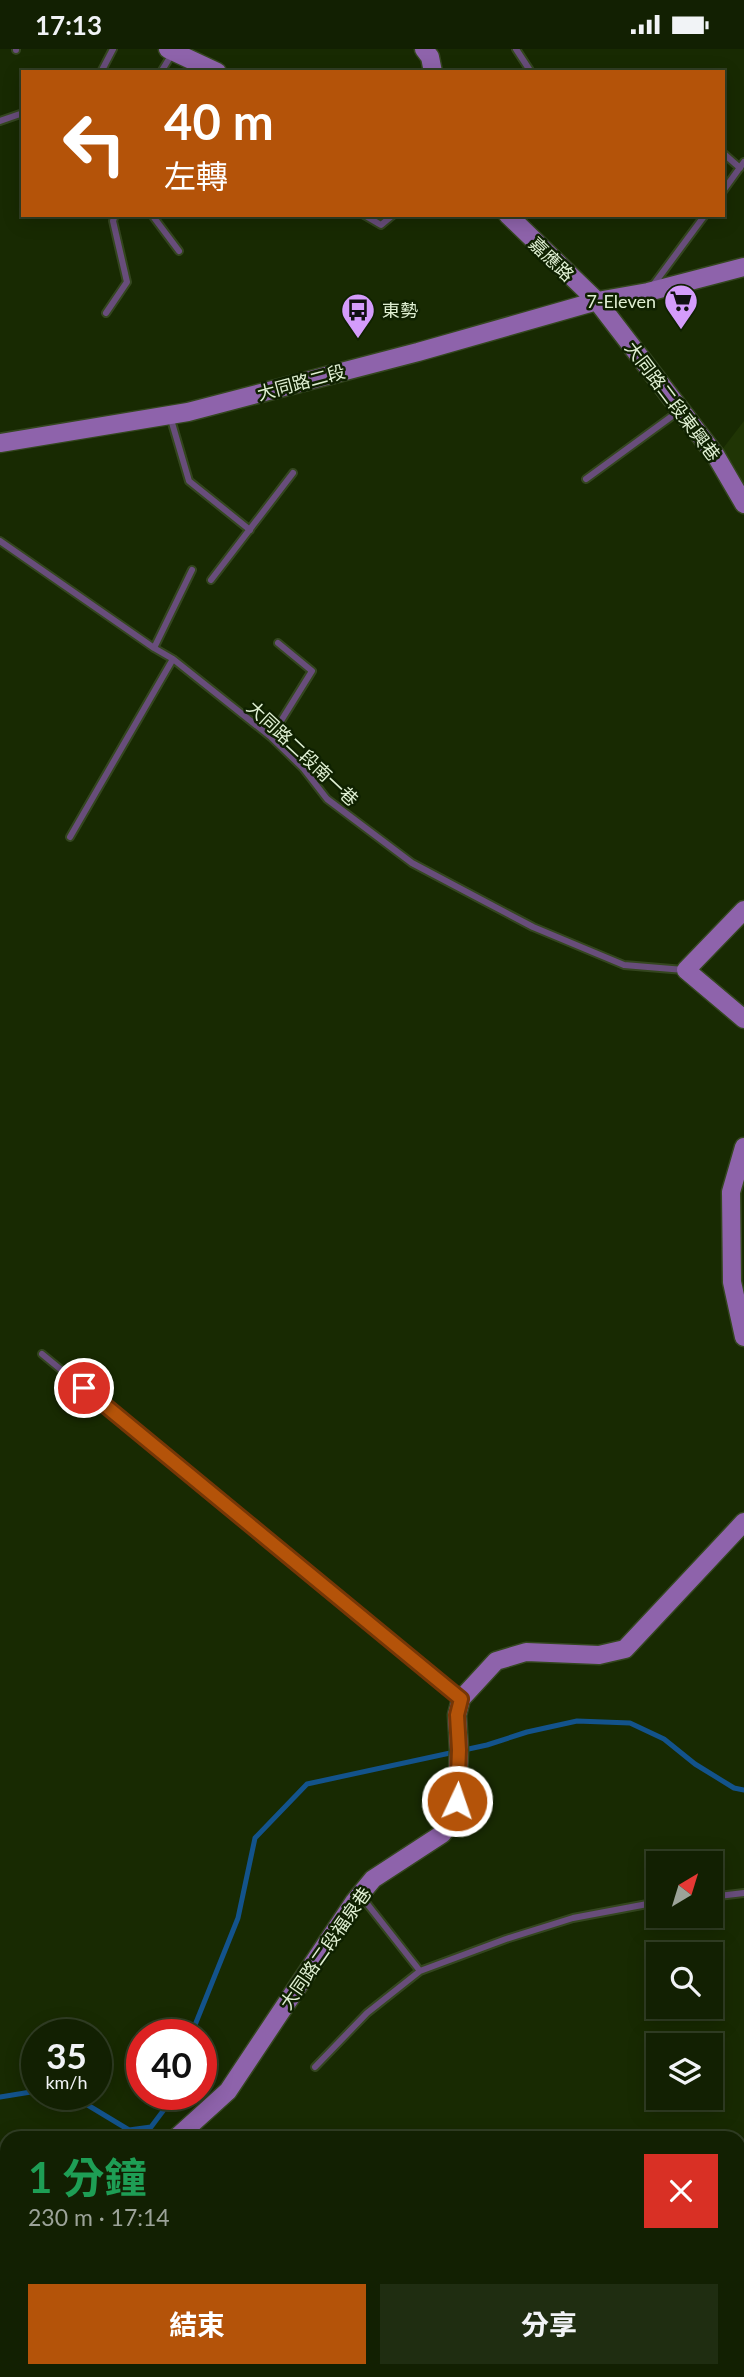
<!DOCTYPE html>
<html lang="zh-TW">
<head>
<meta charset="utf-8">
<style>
	:root { --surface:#122002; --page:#1f2d11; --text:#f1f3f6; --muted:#9ca399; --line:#313e24; --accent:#b45309 }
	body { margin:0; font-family:Lato,"Noto Sans TC",sans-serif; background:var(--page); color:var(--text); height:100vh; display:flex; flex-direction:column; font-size:26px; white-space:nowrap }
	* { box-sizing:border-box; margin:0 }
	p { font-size:23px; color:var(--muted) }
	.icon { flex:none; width:38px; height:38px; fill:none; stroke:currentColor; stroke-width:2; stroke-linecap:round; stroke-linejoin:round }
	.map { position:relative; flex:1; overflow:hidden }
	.drawer { position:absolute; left:0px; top:2082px; width:746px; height:247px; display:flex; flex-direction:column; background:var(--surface); border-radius:21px 21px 0 0; box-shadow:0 4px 18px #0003,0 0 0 2px var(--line) }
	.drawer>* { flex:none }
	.guide { position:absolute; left:21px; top:21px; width:704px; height:147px; border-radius:0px; box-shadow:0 4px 18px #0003,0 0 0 2px var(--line); background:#b45309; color:#fff; overflow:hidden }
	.needle { width:46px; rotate:38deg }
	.fabs { position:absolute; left:646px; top:1802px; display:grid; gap:14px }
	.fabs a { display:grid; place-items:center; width:77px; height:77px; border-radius:0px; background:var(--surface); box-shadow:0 4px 18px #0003,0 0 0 2px var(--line); font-size:35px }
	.speed { position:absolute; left:21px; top:1970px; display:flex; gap:14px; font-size:35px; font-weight:700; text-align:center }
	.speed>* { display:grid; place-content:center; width:91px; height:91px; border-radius:50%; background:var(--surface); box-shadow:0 4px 18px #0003,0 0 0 2px var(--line); line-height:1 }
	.speed small { font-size:18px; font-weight:400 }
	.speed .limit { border:10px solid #d22; background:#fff; color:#111 }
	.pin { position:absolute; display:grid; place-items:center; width:60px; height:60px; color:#fff; margin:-30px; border:4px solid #fff; border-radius:50%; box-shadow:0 2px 7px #0007 }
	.me { position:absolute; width:77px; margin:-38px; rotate:3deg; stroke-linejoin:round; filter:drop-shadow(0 0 5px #0008) }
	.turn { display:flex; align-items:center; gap:24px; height:147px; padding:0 28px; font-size:32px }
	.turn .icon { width:91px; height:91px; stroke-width:2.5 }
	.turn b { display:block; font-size:49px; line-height:60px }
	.round { display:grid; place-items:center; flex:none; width:74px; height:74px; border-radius:0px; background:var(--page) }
	.head { display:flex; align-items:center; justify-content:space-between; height:119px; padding:0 28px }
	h1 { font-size:42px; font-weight:700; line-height:52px; color:#1e9e55 }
	.primary-button { display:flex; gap:14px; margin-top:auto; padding:14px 28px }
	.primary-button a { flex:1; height:80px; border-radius:0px; background:var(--accent); color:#fff; font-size:28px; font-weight:700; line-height:80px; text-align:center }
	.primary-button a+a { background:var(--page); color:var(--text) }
	.status { display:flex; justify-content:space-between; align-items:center; height:49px; padding:0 35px; background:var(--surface); direction:ltr }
	.status svg { height:19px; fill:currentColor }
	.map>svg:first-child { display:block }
	.built { fill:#203505 }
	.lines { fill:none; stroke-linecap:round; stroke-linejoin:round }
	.stream { stroke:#13538c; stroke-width:5 }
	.lane-casing { stroke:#34461f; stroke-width:10 }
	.secondary-casing { stroke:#34461f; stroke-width:21 }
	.lane { stroke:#684d7b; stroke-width:6 }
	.secondary { stroke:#8e63ab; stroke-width:18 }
	.route-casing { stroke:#753606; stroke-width:18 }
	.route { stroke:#b45309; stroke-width:12 }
	.labels { text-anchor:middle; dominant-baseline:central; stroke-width:5; stroke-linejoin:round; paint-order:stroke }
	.street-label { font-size:18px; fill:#e0f0d3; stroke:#0f2100 }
	.poi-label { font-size:18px; fill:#e0f0d3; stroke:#0f2100; text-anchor:end }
</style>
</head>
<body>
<div class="status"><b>17:13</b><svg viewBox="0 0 49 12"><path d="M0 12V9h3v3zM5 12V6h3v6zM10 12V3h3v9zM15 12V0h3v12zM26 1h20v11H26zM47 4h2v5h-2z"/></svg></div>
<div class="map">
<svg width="744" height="2328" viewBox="0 0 744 2328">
	<rect width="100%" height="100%" fill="#182a02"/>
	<!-- built -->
	<path class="built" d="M744,372V436L721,402Z"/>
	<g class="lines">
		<!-- stream -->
		<path class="stream" d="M191,1986L238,1869L255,1789L307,1735L487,1696L527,1683L577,1672L630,1674L664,1690L695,1715L734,1739L744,1741
			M58,2046L76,2049L129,2081L151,2078L175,2046
			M0,2048L37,2042"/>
		<!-- lane casing -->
		<g class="lane-casing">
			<path id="lane" d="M516,0L531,23
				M16,1V0
				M101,23L113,0
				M161,23L172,5
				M0,72L23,64
				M723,104L740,119
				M723,142L744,113
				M152,166L179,202
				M364,166L381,176L393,166
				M651,239L705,166
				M106,264L127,233L113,172L115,166
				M170,367L189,432L250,481
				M586,430L679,362
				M0,492L154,599L173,610L271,688L303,719L327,750L412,814L533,878L624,916L684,921
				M211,531L293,424
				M154,599L192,521
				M271,688L312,622L278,594
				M70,788L173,610
				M42,1305L459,1649
				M361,1847L420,1922
				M710,1848L744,1844
				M315,2018L367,1964L420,1922L506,1890L573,1869L658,1853"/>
		</g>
		<!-- secondary casing -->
		<g class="secondary-casing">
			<path id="secondary" d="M168,0L217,23
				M424,0L430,8L433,23
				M508,166L597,252L716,407L744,455
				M0,394L188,363L418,303L597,252L648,243L744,218
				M744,861L686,921L744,970
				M744,1098L731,1143L732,1233L744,1288
				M175,2090L228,2042L354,1853L373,1830L442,1785L456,1767L459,1701L457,1666L461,1650L496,1612L526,1603L599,1606L625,1600L744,1473
				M0,2192L7,2189"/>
		</g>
		<!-- lane -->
		<use href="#lane" class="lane"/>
		<!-- secondary -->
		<use href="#secondary" class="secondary"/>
	</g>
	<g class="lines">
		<!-- route casing -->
		<g class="route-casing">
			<path id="route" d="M84,1339L461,1650L457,1666L459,1701L457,1752"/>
		</g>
		<!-- route -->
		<use href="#route" class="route"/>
	</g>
	<!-- icons -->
	<defs>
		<g id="supermarket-pin" transform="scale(1.75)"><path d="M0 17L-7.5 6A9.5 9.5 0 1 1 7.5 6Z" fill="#d49cfb" stroke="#0f2100"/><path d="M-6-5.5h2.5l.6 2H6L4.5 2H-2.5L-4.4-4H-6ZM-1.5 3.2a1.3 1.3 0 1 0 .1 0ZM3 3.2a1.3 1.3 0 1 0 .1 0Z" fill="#111"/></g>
		<g id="bus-pin" transform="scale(1.75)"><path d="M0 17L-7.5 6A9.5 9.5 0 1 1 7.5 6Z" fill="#d49cfb" stroke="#0f2100"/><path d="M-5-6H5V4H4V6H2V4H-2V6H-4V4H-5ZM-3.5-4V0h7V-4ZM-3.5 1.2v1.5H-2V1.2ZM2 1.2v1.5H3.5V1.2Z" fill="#111"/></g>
	</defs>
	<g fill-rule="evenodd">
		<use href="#supermarket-pin" x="681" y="252"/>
		<use href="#bus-pin" x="358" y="261"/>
	</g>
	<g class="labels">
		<!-- street labels -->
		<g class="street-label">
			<text transform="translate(552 210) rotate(44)">嘉應路</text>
			<text transform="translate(301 333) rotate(-15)">大同路二段</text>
			<text transform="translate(673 352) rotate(53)">大同路二段東興巷</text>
			<text transform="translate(303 704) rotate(43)">大同路二段南一巷</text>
			<text transform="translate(325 1899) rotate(-55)">大同路二段福泉巷</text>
		</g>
		<!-- poi labels -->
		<g class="poi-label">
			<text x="656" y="252">7-Eleven</text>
			<text x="382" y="261" text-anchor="start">東勢</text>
		</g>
	</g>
</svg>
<div class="fabs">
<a><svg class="needle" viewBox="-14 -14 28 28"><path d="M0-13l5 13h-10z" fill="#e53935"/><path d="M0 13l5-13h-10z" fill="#9ca399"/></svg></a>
<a><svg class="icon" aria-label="search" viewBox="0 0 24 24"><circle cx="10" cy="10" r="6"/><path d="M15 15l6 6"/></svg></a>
<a><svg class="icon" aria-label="layers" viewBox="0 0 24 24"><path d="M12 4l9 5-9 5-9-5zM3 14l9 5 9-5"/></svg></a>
</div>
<div class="speed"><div>35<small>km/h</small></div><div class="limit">40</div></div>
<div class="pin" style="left:84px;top:1339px;background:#d93025"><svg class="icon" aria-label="arrive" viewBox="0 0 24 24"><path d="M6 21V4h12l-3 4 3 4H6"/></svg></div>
<svg class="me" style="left:457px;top:1752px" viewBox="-20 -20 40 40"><circle r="17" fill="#b45309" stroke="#fff" stroke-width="3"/><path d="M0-11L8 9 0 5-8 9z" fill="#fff"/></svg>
<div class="guide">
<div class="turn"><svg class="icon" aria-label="left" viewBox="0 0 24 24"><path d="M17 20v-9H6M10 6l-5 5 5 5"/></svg><div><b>40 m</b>左轉</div></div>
</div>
<section class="drawer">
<div class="head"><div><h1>1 分鐘</h1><p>230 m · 17:14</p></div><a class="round" style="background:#d93025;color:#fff"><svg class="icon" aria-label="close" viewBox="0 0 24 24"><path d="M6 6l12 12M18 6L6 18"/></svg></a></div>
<div class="primary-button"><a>結束</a><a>分享</a></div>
</section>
</div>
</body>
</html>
